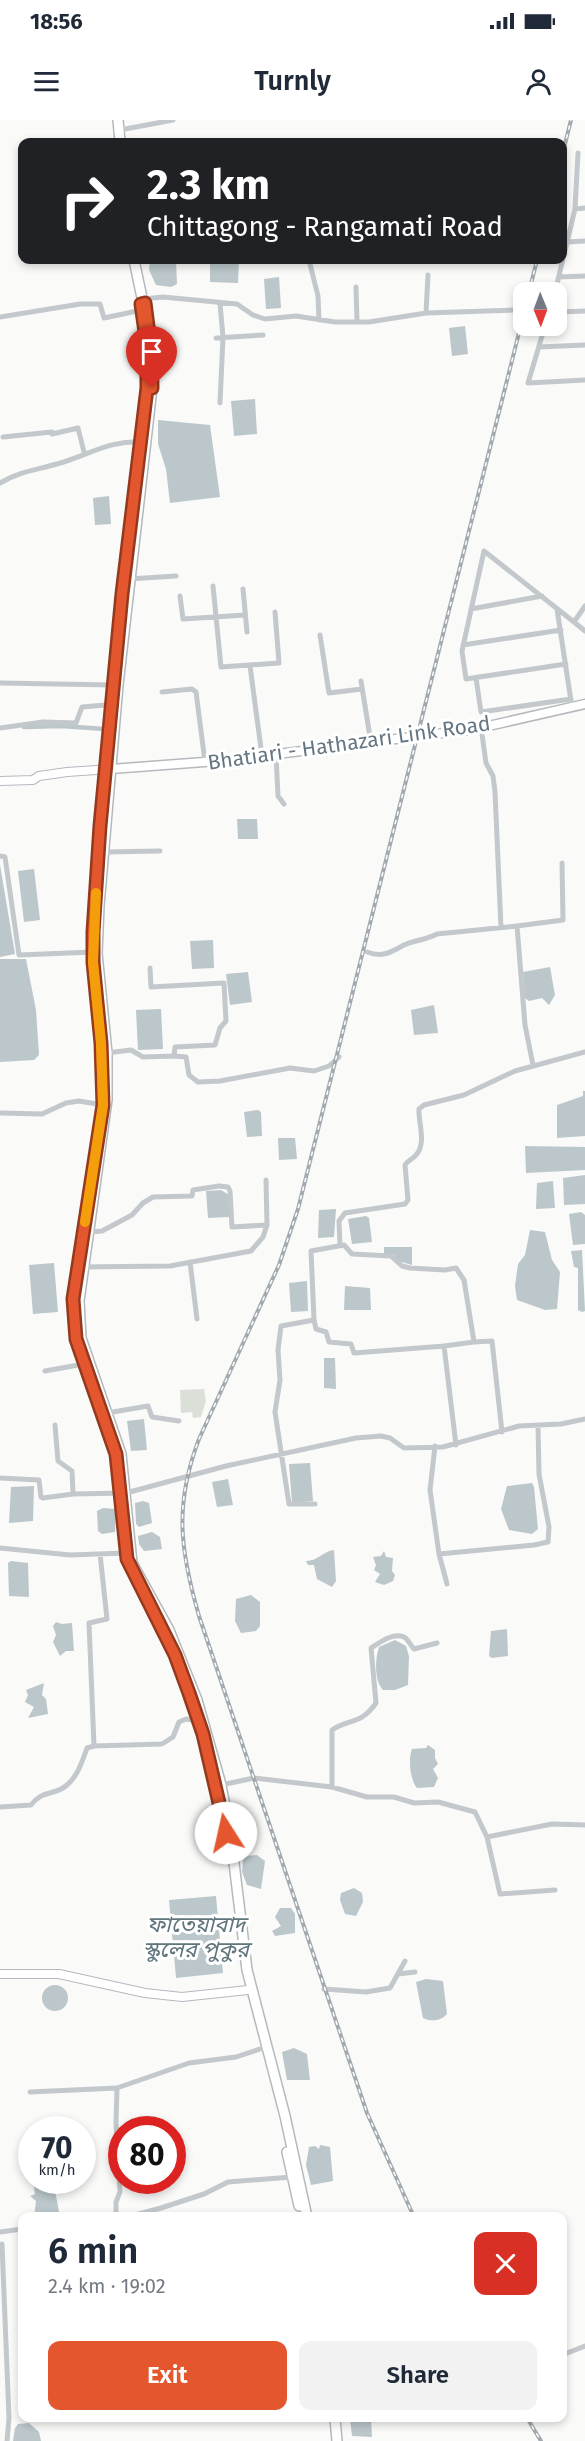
<!DOCTYPE html>
<html lang="en">
<head>
<meta charset="utf-8">
<style>
	:root { --surface:#fff; --page:#f2f2f3; --text:#1f2937; --muted:#747a83; --accent:#e4572e }
	body { margin:0; font-family:"Fira Sans","Noto Sans Bengali",sans-serif; background:var(--page); color:var(--text); height:100vh; display:flex; flex-direction:column; font-size:22px; white-space:nowrap }
	* { box-sizing:border-box; margin:0 }
	p { font-size:20px; color:var(--muted) }
	.icon { flex:none; width:33px; height:33px; fill:none; stroke:currentColor; stroke-width:2; stroke-linecap:round; stroke-linejoin:round }
	.map { position:relative; flex:1; overflow:hidden }
	.side { position:absolute; left:18px; top:2092px; width:549px; height:210px; display:flex; flex-direction:column; background:var(--surface); border-radius:12px; box-shadow:0 3px 9px #0003 }
	.side>* { flex:none }
	.top-card { position:absolute; left:18px; top:18px; width:549px; height:126px; border-radius:12px; box-shadow:0 3px 9px #0003; background:#202124; color:#fff; overflow:hidden }
	.needle { width:39px; rotate:179deg }
	.fabs { position:absolute; left:513px; top:162px; display:grid; gap:12px }
	.fabs a { display:grid; place-items:center; width:54px; height:54px; border-radius:12px; background:var(--surface); box-shadow:0 3px 9px #0003; font-size:30px }
	.speed { position:absolute; left:18px; top:1996px; display:flex; gap:12px; font-size:30px; font-weight:700; text-align:center }
	.speed>* { display:grid; place-content:center; width:78px; height:78px; border-radius:50%; background:var(--surface); box-shadow:0 3px 9px #0003; line-height:1 }
	.speed small { font-size:15px; font-weight:400 }
	.speed .limit { border:9px solid #d22; background:#fff; color:#111 }
	.pin { position:absolute; display:grid; place-items:center; width:51px; height:51px; color:#fff; margin:-62px -26px; border-radius:50% 50% 50% 0; rotate:-45deg; box-shadow:0 0 6px #0007 }
	.pin .icon { rotate:45deg }
	.me { position:absolute; width:66px; margin:-33px; rotate:350deg; stroke-linejoin:round; filter:drop-shadow(0 0 4px #0008) }
	.turn { display:flex; align-items:center; gap:21px; height:126px; padding:0 30px; font-size:27px }
	.turn .icon { width:78px; height:78px; stroke-width:2.5 }
	.turn b { display:block; font-size:42px; line-height:51px }
	.round { display:grid; place-items:center; flex:none; width:63px; height:63px; border-radius:12px; background:var(--page) }
	.summary { display:flex; align-items:center; justify-content:space-between; height:102px; padding:0 30px }
	h1 { font-size:36px; font-weight:600; line-height:45px }
	.cta { display:flex; gap:12px; margin-top:auto; padding:12px 30px }
	.cta a { flex:1; height:69px; border-radius:12px; background:var(--accent); color:#fff; font-size:24px; font-weight:600; line-height:69px; text-align:center }
	.cta a+a { background:var(--page); color:var(--text) }
	.status { display:flex; justify-content:space-between; align-items:center; height:42px; padding:0 30px; background:var(--surface); direction:ltr }
	.status svg { height:16px; fill:currentColor }
	header { display:flex; justify-content:space-between; align-items:center; height:78px; padding:0 30px; background:var(--surface); font-size:27px; font-weight:600 }
	.map>svg:first-child { display:block }
	.green { fill:#dadfd7 }
	.water { fill:#bbc7cb }
	.lines { fill:none; stroke-linecap:round; stroke-linejoin:round }
	.canal { stroke:#bbc7cb; stroke-width:4.5 }
	.secondary-casing { stroke:#b3babf; stroke-width:10 }
	.primary-casing { stroke:#b5babe; stroke-width:11 }
	.highway-casing { stroke:#b4b9bd; stroke-width:12 }
	.street { stroke:#c3c8cc; stroke-width:5 }
	.secondary { stroke:#fff; stroke-width:8 }
	.primary { stroke:#fff; stroke-width:8 }
	.highway { stroke:#fff; stroke-width:9 }
	.rail-casing { stroke:#a2aab0; stroke-width:4 }
	.rail { stroke:#fff; stroke-width:1.5; stroke-dasharray:4.5; stroke-linecap:butt }
	.route-casing { stroke:#94391e; stroke-width:15 }
	.route { stroke:#e4572e; stroke-width:10 }
	.slow { stroke:#f59e0b; stroke-width:10 }
	.labels { text-anchor:middle; dominant-baseline:central; stroke-width:6; stroke-linejoin:round; paint-order:stroke }
	.street-label { font-size:21px; fill:#657683; stroke:#fff }
	.water-label { font-size:22px; font-style:italic; fill:#60757c; stroke:#fff }
</style>
</head>
<body>
<div class="status"><b>18:56</b><svg viewBox="0 0 49 12"><path d="M0 12V9h3v3zM5 12V6h3v6zM10 12V3h3v9zM15 12V0h3v12zM26 1h20v11H26zM47 4h2v5h-2z"/></svg></div>
<header><svg class="icon" aria-label="menu" viewBox="0 0 24 24"><path d="M4 6h16M4 12h16M4 18h16"/></svg>Turnly<svg class="icon" aria-label="person" viewBox="0 0 24 24"><circle cx="12" cy="8" r="4"/><path d="M4 21q1-7 8-7t8 7"/></svg></header>
<div class="map">
<svg width="585" height="2321" viewBox="0 0 585 2321">
	<rect width="100%" height="100%" fill="#fafaf8"/>
	<!-- green -->
	<path class="green" d="M204,1269L206,1281L201,1297L193,1298L192,1292L181,1293L180,1270Z"/>
	<!-- water -->
	<path class="water" d="M150,140H176L177,164L171,167L156,165L149,150Z
		M210,140H239L238,163L210,162Z
		M279,157L281,188L266,189L264,159Z
		M465,206L468,234L452,236L449,208Z
		M255,279L257,314L234,316L231,281Z
		M158,300L210,305L220,377L170,383L166,349L158,324Z
		M109,376L111,404L95,405L93,378Z
		M237,699H257L258,719H238Z
		M0,745L15,834L0,837Z
		M34,749L40,800L24,802L18,751Z
		M213,820L214,848L192,849L190,821Z
		M0,839H26L36,890L39,935L34,940L0,942Z
		M550,847L555,875L549,885L542,878L529,881L525,878L523,852Z
		M248,852L252,882L230,885L226,854Z
		M434,885L438,913L414,915L411,890Z
		M161,889L163,929L138,930L136,890Z
		M583,971H585V1016L557,1018V985L583,976Z
		M258,990L261,992L262,1016L247,1017L244,992Z
		M295,1018L297,1039L279,1040L278,1018Z
		M525,1026L585,1027V1050L526,1053Z
		M585,1055V1084L564,1085L563,1058Z
		M553,1061L555,1088L536,1089L537,1063Z
		M221,1070L229,1075V1097L208,1098L206,1071Z
		M336,1089L334,1117L318,1118L319,1090Z
		M581,1092L585,1095V1124L573,1125L569,1094Z
		M366,1096L369,1098L372,1122L352,1124L348,1099Z
		M530,1110L545,1112L552,1140L560,1152L557,1189L545,1190L517,1180L515,1166L518,1144L525,1135Z
		M384,1127H412V1145L398,1141L394,1135L384,1134Z
		M582,1130L585,1191L582,1192L578,1190V1148L574,1147L571,1131Z
		M54,1143L58,1192L33,1194L29,1145Z
		M307,1161L308,1191L291,1192L289,1163Z
		M345,1166L370,1168L371,1190H344Z
		M324,1238H335L336,1269L324,1268Z
		M144,1299L147,1330L131,1331L127,1301Z
		M310,1343L313,1381L292,1383L289,1344Z
		M228,1359L233,1385L217,1387L212,1362Z
		M532,1363L534,1367L538,1409L532,1414L509,1410L501,1389L507,1366Z
		M34,1366L33,1401L9,1403L11,1367Z
		M143,1381L149,1383L152,1403L139,1407L136,1404L135,1383Z
		M103,1388L116,1389L115,1412L102,1414L98,1411L97,1391Z
		M152,1412L160,1417L162,1429L144,1431L139,1424L138,1416Z
		M334,1430L336,1461L332,1467L317,1459L314,1445H308L306,1441C318,1441 323,1431 334,1430Z
		M384,1431L386,1437L393,1438L392,1451L395,1455L393,1461L384,1465L375,1462L380,1454L374,1450L376,1445L373,1437L381,1436Z
		M11,1441L28,1443L29,1477L9,1476L8,1443Z
		M251,1475L260,1482V1506L256,1511L241,1513L235,1501L236,1479Z
		M56,1502L62,1504L72,1503L74,1531H66L60,1536L53,1522L56,1515L53,1506Z
		M507,1509L508,1536L492,1538L489,1536L491,1511Z
		M395,1520L406,1526L409,1536L408,1565L395,1570H383C374,1560 375,1539 379,1527Z
		M44,1563L42,1575L46,1579L48,1594L28,1598L34,1587L25,1582L28,1575L26,1570Z
		M428,1625L435,1630V1638L438,1644L433,1649L438,1658L434,1667L417,1668C410,1660 408,1639 412,1629L426,1628Z
		M257,1735L265,1741L261,1769L247,1765L242,1752L243,1740L247,1736Z
		M354,1768L362,1773L363,1782L356,1796L345,1794L340,1780L341,1773Z
		M216,1776L223,1853L176,1858L169,1780Z
		M280,1788H291L295,1794V1813L275,1816L272,1811L281,1806L275,1797Z
		M426,1859L443,1861L447,1894C441,1901 431,1902 423,1898L416,1862Z
		M42 1878a13 13 0 1 1 26 0a13 13 0 1 1-26 0Z
		M294,1928L307,1934L310,1960H287L282,1932Z
		M320,2025L330,2027L333,2061L311,2065L306,2045L309,2027L315,2026L319,2029Z
		M48,2061L54,2065L60,2097H34L36,2081L30,2076L35,2074L33,2062Z
		M350,2298H371L372,2317L352,2316Z
		M29,2303L39,2312L41,2321H13L15,2308L18,2304Z"/>
	<g class="lines">
		<!-- canal -->
		<path class="canal" d="M24,607L61,606L105,609"/>
		<!-- secondary casing -->
		<g class="secondary-casing">
			<path id="secondary" d="M0,661L33,660L39,656L67,652L111,649
				M0,1854H59L145,1873L182,1877L248,1870"/>
		</g>
		<!-- primary casing -->
		<g class="primary-casing">
			<path id="primary" d="M111,649L231,640L475,609L585,584"/>
		</g>
		<!-- highway casing -->
		<g class="highway-casing">
			<path id="highway" d="M118,0L120,22
				M134,140L149,211L152,268L118,565L99,786L97,833L107,933V980L79,1181L81,1218L121,1334L132,1443L169,1510L197,1580L220,1661L230,1710L247,1850L285,1996L307,2097
				M79,1140L89,1079
				M287,2032L299,2086
				M335,2298L337,2321"/>
		</g>
		<!-- street -->
		<path class="street" d="M120,10L173,0
			M575,89L585,88
			M567,122L585,121
			M309,140L318,176L319,200
			M559,157L585,156
			M356,167L357,202
			M555,172L575,89L578,33
			M143,179L163,177L237,184L253,195L265,199L296,196L335,202H369L426,193L514,190
			M220,184L223,217L220,283
			M556,192L585,191
			M426,193L428,155
			M0,197L80,184H100L104,198L142,190
			M545,206L528,263L585,260
			M216,218L263,215
			M539,227L585,225
			M3,317L52,312V314L78,308L84,332
			M0,363C18,352 36,350 57,344C89,335 110,319 146,322
			M129,459L176,456
			M213,466L221,547L279,543L275,492
			M243,469L247,512
			M180,476L183,499L245,495
			M585,486L574,502L585,511
			M471,489L542,476
			M557,489L571,581
			M320,515L329,573L362,569
			M463,525L561,510
			M566,544L466,559L462,531L484,431L574,502
			M250,546L262,636
			M476,558L481,592L571,579
			M361,561L371,623
			M0,563L113,565
			M162,572L192,569L196,572L205,642
			M481,607L486,643L493,656L495,672L501,808
			M0,608L43,602L76,603L82,587L117,584
			M276,635L278,676L284,684
			M104,732L160,731
			M0,736L5,737L19,835L93,832
			M367,832C383,838 391,832 404,825C415,820 426,820 437,814L517,806
			M107,933L131,930L143,937L174,936L175,927L215,925L220,908L226,901L224,863L151,867L150,848
			M174,936L186,937L189,955L198,962L220,961L290,948L314,951L329,946L339,937
			M533,945L525,905L517,806L563,800L562,743
			M0,993L42,994L66,983L79,981L103,985
			M90,1112L102,1111L132,1095L143,1083L153,1077L192,1076L193,1070L219,1066L228,1067L230,1071L232,1107L267,1105
			M340,1125L339,1101L345,1093L405,1084L408,1080L405,1045C408,1040 412,1040 416,1035C427,1023 418,1003 419,989L424,985L464,975L515,951L585,932
			M190,1142L197,1199
			M78,1147L170,1146L251,1131L263,1117L267,1105L266,1060
			M314,1200L281,1206L278,1230L280,1260L275,1292L289,1384H315
			M444,1226L354,1233L351,1224L329,1222L326,1212L316,1209L314,1200L311,1131L344,1125L352,1134L391,1136L402,1146L410,1148L445,1150L456,1148L464,1160L474,1222L492,1221L502,1312
			M45,1251L84,1244
			M107,1293L148,1286L152,1297L179,1301
			M55,1305L58,1341L72,1351L73,1374L126,1373L226,1346L356,1318L381,1316L390,1318L404,1328L443,1327L519,1306L561,1304L585,1299
			M456,1325L444,1226L474,1222
			M435,1326L430,1370L439,1434L534,1425L548,1422L549,1407L539,1354L538,1305
			M0,1358L39,1360L41,1377L43,1378L73,1374
			M0,1428L70,1435L126,1433
			M439,1434L447,1464
			M94,1626L162,1624L173,1617L179,1602L186,1599L199,1601
			M221,1665L254,1658L332,1667L367,1677H394L414,1683L438,1682L475,1692L487,1717L500,1774L555,1770
			M332,1667V1610C349,1598 360,1606 376,1583L371,1528C379,1523 393,1512 404,1517C408,1519 411,1526 414,1529L437,1523
			M0,1687L31,1685C43,1670 50,1676 63,1668C77,1659 82,1642 87,1628L94,1626L89,1503L107,1499L100,1434
			M487,1717L552,1704L585,1705
			M398,1854L415,1852
			M324,1869L366,1872L390,1868L405,1841
			M30,1972L117,1968
			M116,2096V2082L120,2072L116,2003L117,1968L189,1943L236,1937L263,1928
			M114,2097L135,2095L161,2088L204,2074L228,2062L292,2057
			M0,2112L22,2109
			M2,2124L9,2298L7,2321
			M562,2235L585,2226"/>
		<!-- secondary -->
		<use href="#secondary" class="secondary"/>
		<!-- primary -->
		<use href="#primary" class="primary"/>
		<!-- highway -->
		<use href="#highway" class="highway"/>
		<!-- rail casing -->
		<g class="rail-casing">
			<path id="rail" d="M562,36L571,0
				M529,172L537,140
				M414,2097L367,1993L199,1496C180,1430 174,1385 199,1319L279,1145L298,1089L524,193
				M527,2298L541,2321"/>
		</g>
		<!-- rail -->
		<use href="#rail" class="rail"/>
	</g>
	<g class="lines">
		<!-- route casing -->
		<g class="route-casing">
			<path id="route" d="M152,268L151,230L145,183L141,184L147,226V268L122,474L100,706L93,812V842L101,923L103,985L73,1179L76,1219L116,1334L127,1439L175,1535L189,1573L203,1614L226,1713"/>
		</g>
		<!-- route -->
		<use href="#route" class="route"/>
		<!-- slow -->
		<path class="slow" d="M85,1102L103,985L101,923L93,842L96,773"/>
	</g>
	<g class="labels">
		<!-- street labels -->
		<g class="street-label">
			<text transform="translate(349 623) rotate(-8)">Bhatiari - Hathazari Link Road</text>
		</g>
		<!-- water labels -->
		<g class="water-label">
			<text x="196" y="1804">ফাতেয়াবাদ<tspan x="196" dy="25">স্কুলের পুকুর</tspan></text>
		</g>
	</g>
</svg>
<div class="fabs">
<a><svg class="needle" viewBox="-14 -14 28 28"><path d="M0-13l5 13h-10z" fill="#e53935"/><path d="M0 13l5-13h-10z" fill="#747a83"/></svg></a>
</div>
<div class="speed"><div>70<small>km/h</small></div><div class="limit">80</div></div>
<div class="pin" style="left:152px;top:268px;background:#d93025"><svg class="icon" aria-label="arrive" viewBox="0 0 24 24"><path d="M6 21V4h12l-3 4 3 4H6"/></svg></div>
<svg class="me" style="left:226px;top:1713px" viewBox="-20 -20 40 40"><circle r="19" fill="#fff"/><path d="M0-13L10 11 0 6-10 11z" fill="#e4572e"/></svg>
<div class="top-card">
<div class="turn"><svg class="icon" aria-label="right" viewBox="0 0 24 24"><path d="M7 20v-9h11M14 6l5 5-5 5"/></svg><div><b>2.3 km</b>Chittagong - Rangamati Road</div></div>
</div>
<section class="side">
<div class="summary"><div><h1>6 min</h1><p>2.4 km · 19:02</p></div><a class="round" style="background:#d93025;color:#fff"><svg class="icon" aria-label="close" viewBox="0 0 24 24"><path d="M6 6l12 12M18 6L6 18"/></svg></a></div>
<div class="cta"><a>Exit</a><a>Share</a></div>
</section>
</div>
</body>
</html>
